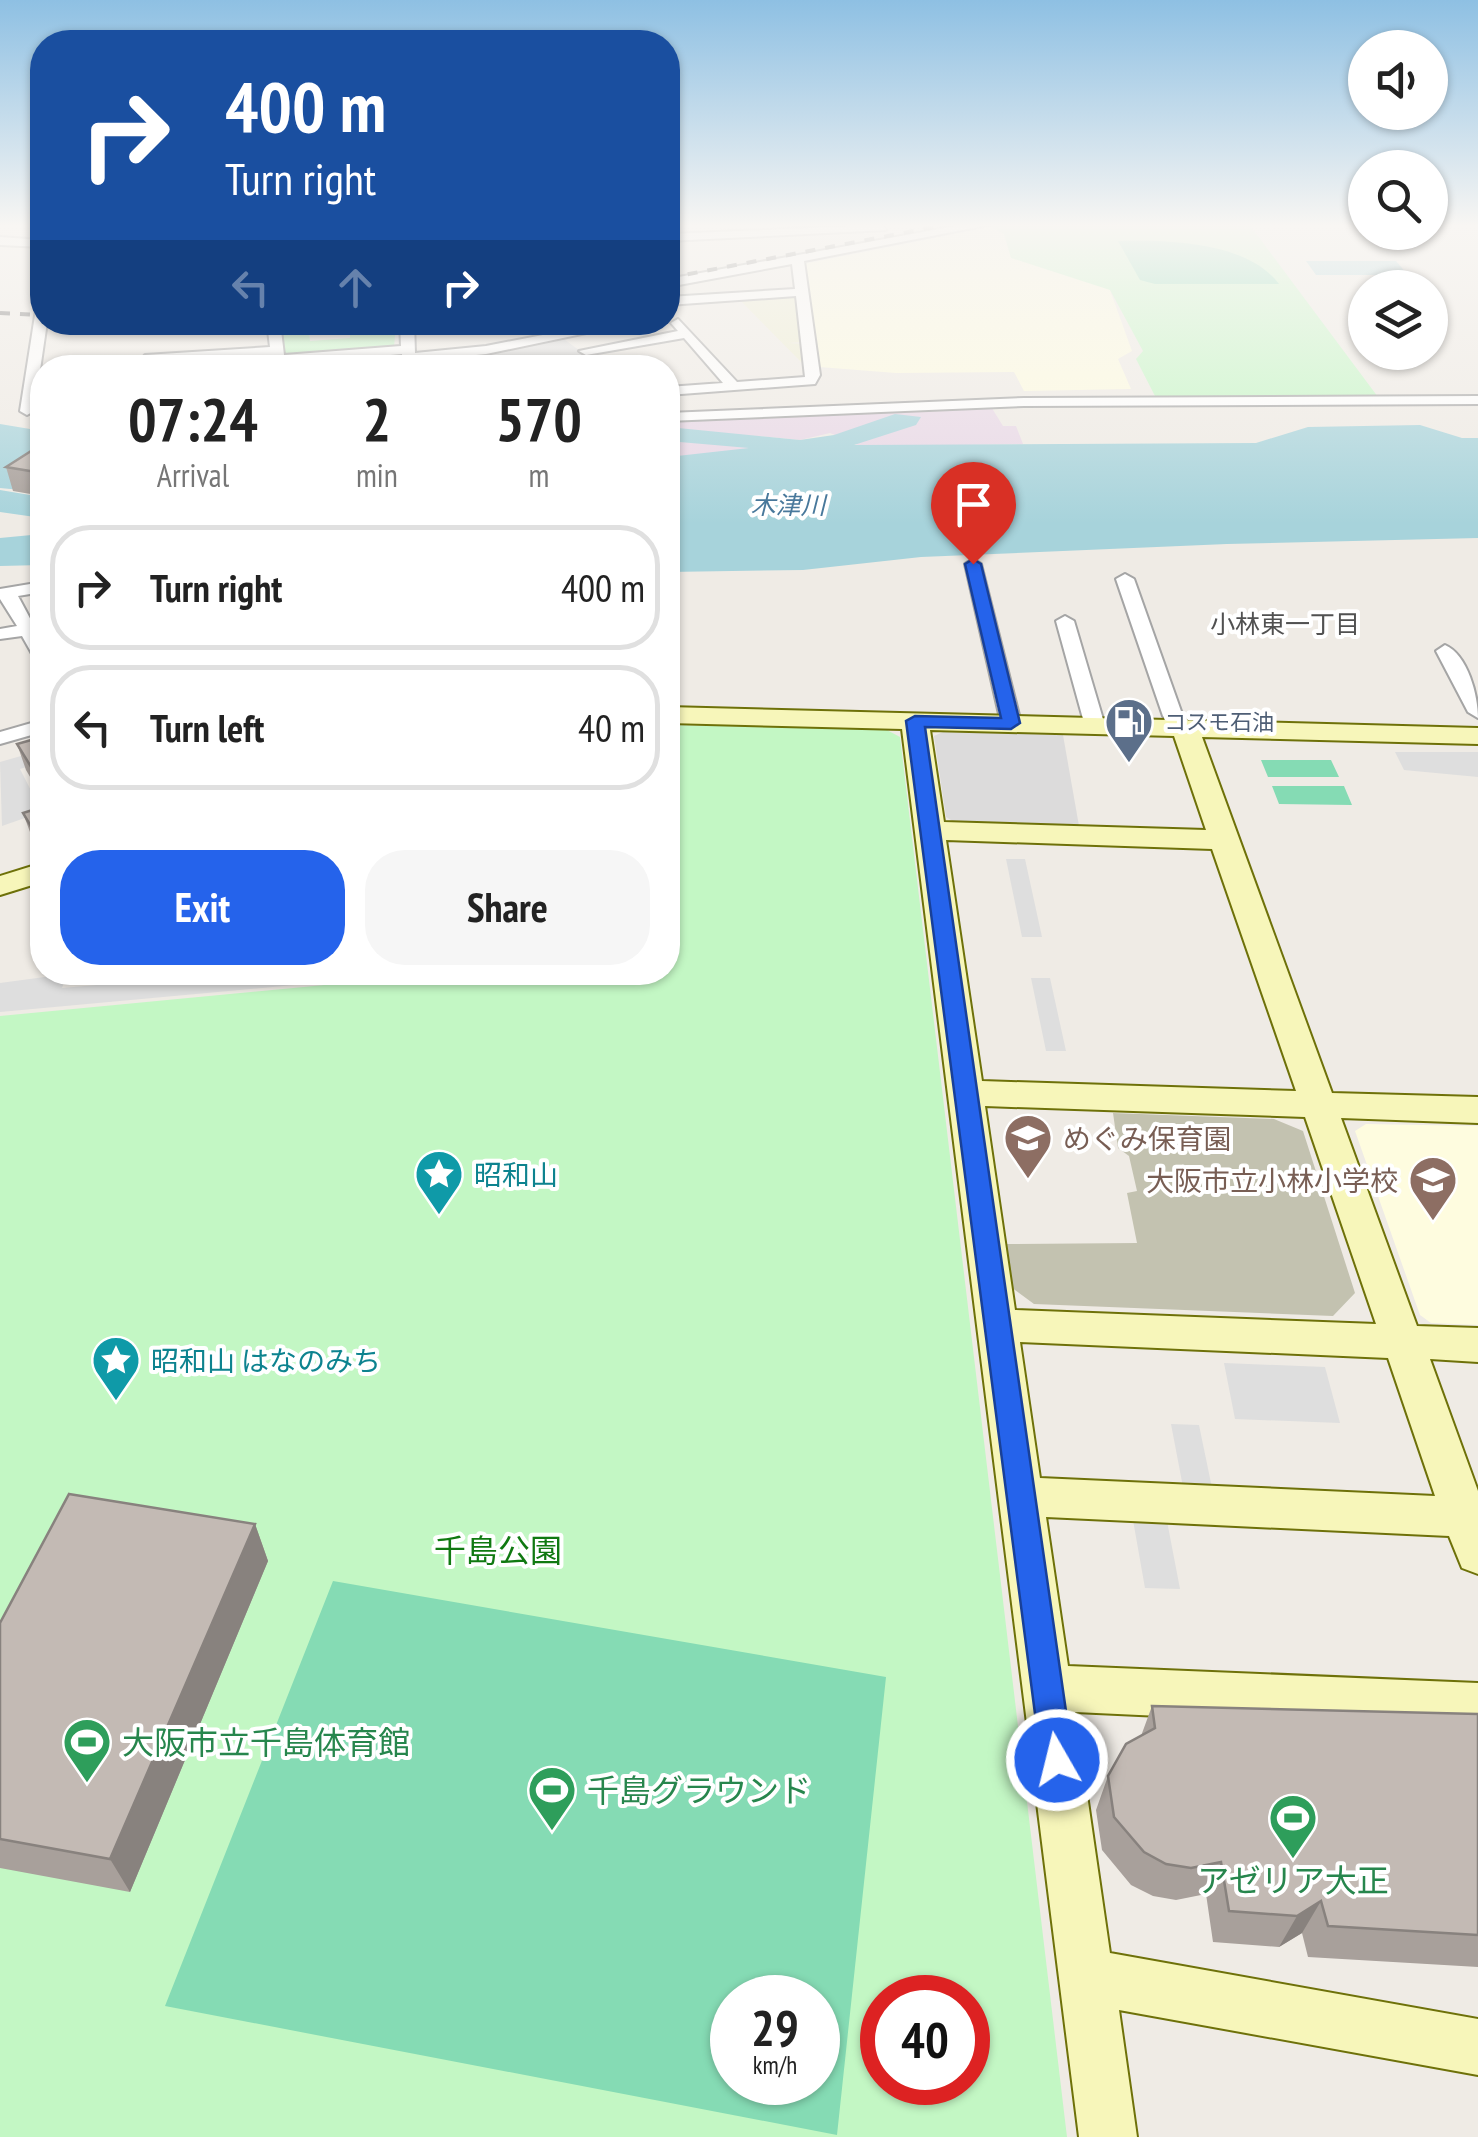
<!DOCTYPE html>
<html lang="en">
<head>
<meta charset="utf-8">
<style>
	:root { --surface:#fff; --page:#f6f6f6; --text:#222; --muted:#767676; --line:#e0e0e0; --accent:#2563eb }
	body { margin:0; font-family:"PT Sans Narrow","Noto Sans JP",sans-serif; background:var(--page); color:var(--text); height:100vh; display:flex; flex-direction:column; font-size:38px; white-space:nowrap }
	* { box-sizing:border-box; margin:0 }
	p { font-size:32px; color:var(--muted) }
	.icon { flex:none; width:55px; height:55px; fill:none; stroke:currentColor; stroke-width:2; stroke-linecap:round; stroke-linejoin:round }
	.map { position:relative; flex:1; overflow:hidden }
	.panel { position:absolute; left:30px; top:355px; width:650px; height:630px; display:flex; flex-direction:column; background:var(--surface); border-radius:40px; box-shadow:0 2px 8px #0004 }
	.panel>* { flex:none }
	.hud { position:absolute; left:30px; top:30px; width:650px; height:305px; border-radius:40px; box-shadow:0 2px 8px #0004; background:#1a4fa0; color:#fff; overflow:hidden }
	.buttons { position:absolute; left:1348px; top:30px; display:grid; gap:20px }
	.buttons a { display:grid; place-items:center; width:100px; height:100px; border-radius:50%; background:var(--surface); box-shadow:0 2px 8px #0004; font-size:50px }
	.speed { position:absolute; left:710px; top:1975px; display:flex; gap:20px; font-size:50px; font-weight:700; text-align:center }
	.speed>* { display:grid; place-content:center; width:130px; height:130px; border-radius:50%; background:var(--surface); box-shadow:0 2px 8px #0004; line-height:1 }
	.speed small { font-size:25px; font-weight:400 }
	.speed .limit { border:15px solid #d22; background:#fff; color:#111 }
	.pin { position:absolute; display:grid; place-items:center; width:85px; height:85px; color:#fff; margin:-102px -42px; border-radius:50% 50% 50% 0; rotate:-45deg; box-shadow:0 0 10px #0007 }
	.pin .icon { rotate:45deg }
	.me { position:absolute; width:110px; margin:-55px; rotate:352deg; stroke-linejoin:round; filter:drop-shadow(0 0 8px #0008) }
	.turn { display:flex; align-items:center; gap:35px; height:210px; padding:0 30px; font-size:45px }
	.turn .icon { width:130px; height:130px; stroke-width:2.5 }
	.turn b { display:block; font-size:70px; line-height:85px }
	.lanes { display:flex; align-items:center; height:95px; padding:0 30px; background:#0003; justify-content:center; gap:50px; direction:ltr }
	.lanes .off { opacity:.35 }
	.eta { display:flex; justify-content:space-evenly; align-items:center; height:170px; text-align:center }
	.eta b { font-size:60px; font-weight:700; line-height:70px }
	.primary-button { display:flex; gap:20px; margin-top:auto; padding:20px 30px }
	.primary-button a { flex:1; height:115px; border-radius:40px; background:var(--accent); color:#fff; font-size:40px; font-weight:700; line-height:115px; text-align:center }
	.primary-button a+a { background:var(--page); color:var(--text) }
	ul { padding:0; list-style:none }
	li { display:flex; align-items:center; gap:30px; height:125px; margin:0 20px 15px; padding:0 10px; border:5px solid var(--line); border-radius:40px }
	li div { flex:1 }
	li b { display:block; font-size:38px }
	li em { font-style:normal }
	.map>svg:first-child { display:block }
	.residential { fill:#dcdbdb }
	.industrial { fill:#e8d7e6 }
	.education { fill:#fefcdf }
	.construction { fill:#c3c2b0 }
	.farmland { fill:#ededd0 }
	.park { fill:#c3f7c4; fill-rule:evenodd }
	.pitch { fill:#85dbb4; fill-rule:evenodd }
	.parking { fill:#dedede }
	.water { fill:#a7d3db }
	.lines { fill:none; stroke-linecap:round; stroke-linejoin:round }
	.street-casing { stroke:#a5a5a5; stroke-width:4 }
	.secondary-casing { stroke:#6e7109; stroke-width:4 }
	.street { fill:#fff; fill-rule:evenodd }
	.secondary { fill:#f7f6ba; fill-rule:evenodd }
	.rail { stroke:#6c6c6c; stroke-width:4; stroke-dasharray:10 10; stroke-linecap:butt }
	.wall { fill:#a8a09b }
	.shaded-wall { fill:#88827e }
	.building { fill:#c3bab4; stroke:#88827e; stroke-width:2.5 }
	.route { fill:#2563eb; stroke:#184099; stroke-width:2.5 }
	.labels { text-anchor:middle; dominant-baseline:central; stroke-width:8; stroke-linejoin:round; paint-order:stroke }
	.far-service-label { font-size:22px; fill:#4e5e75; stroke:#fff; text-anchor:start }
	.far-water-label { font-size:25px; font-style:italic; fill:#48789b; stroke:#fff }
	.far-neighbourhood-label { font-size:25px; fill:#515151; stroke:#fff }
	.education-label { font-size:28px; fill:#785e54; stroke:#fff; text-anchor:start }
	.culture-label { font-size:28px; fill:#0d838f; stroke:#fff; text-anchor:start }
	.near-park-label { font-size:32px; fill:#107911; stroke:#fff }
	.near-leisure-label { font-size:32px; fill:#27864d; stroke:#fff; text-anchor:start }
</style>
</head>
<body>
<div class="map">
<svg width="1478" height="2137" viewBox="0 0 1478 2137">
	<rect width="100%" height="100%" fill="#efebe5"/>
	<!-- residential -->
	<path class="residential" d="M943,732L1063,735L1079,826L956,823L946,817L934,736Z"/>
	<!-- industrial -->
	<path class="industrial" d="M990,405L1003,426H1016L1023,444L862,447L830,433L800,440L759,436L748,450L668,457V419Z"/>
	<!-- education -->
	<path class="education" d="M991,227L1110,290L1132,351L1118,359L1131,389L1024,391L1014,372L896,373L819,367L804,264Z
		M1366,1124L1478,1126V1325L1431,1323L1420,1315L1355,1131Z"/>
	<!-- construction -->
	<path class="construction" d="M1113,1113L1274,1119L1303,1131L1355,1293L1333,1316L1034,1304L1011,1287L1006,1244L1137,1243L1127,1193L1137,1191L1129,1156L1118,1148Z"/>
	<!-- farmland -->
	<path class="farmland" d="M786,293L797,297L802,342L788,343L803,344L806,367L735,295Z"/>
	<!-- park -->
	<path class="park" d="M1005,224H1249L1378,397L1155,396L1136,359L1143,351L1110,290L1011,258L1004,234L991,227Z
		M396,325L394,347L283,358L280,335L309,333L310,341L350,338V328Z
		M668,725L885,729L900,737L1067,2137H0V1016L450,973L668,972ZM732,1998H818V2082H732ZM882,1998H968V2082H882Z"/>
	<!-- pitch -->
	<path class="pitch" d="M1118,241C1166,240 1247,241 1279,284H1155L1140,280Z
		M1261,760H1331L1339,777H1268Z
		M1272,786H1344L1352,805L1279,804Z
		M333,1581L886,1677L837,2135L165,2006ZM732,1998H818V2082H732Z"/>
	<!-- parking -->
	<path class="parking" d="M561,337L602,367H501L490,351Z
		M42,750V762L20,769L42,812L2,826L0,762Z
		M1395,752H1478V777L1404,770Z
		M1006,859H1025L1042,937H1022Z
		M166,972H424V973L0,1012V983L67,974L62,988L164,979Z
		M1031,978H1050L1066,1051H1046Z
		M1224,1363L1325,1367L1340,1423L1235,1419Z
		M1171,1424L1199,1425L1212,1488L1183,1487Z
		M1133,1520L1167,1521L1180,1589L1145,1588Z"/>
	<!-- water -->
	<path class="water" d="M1306,261H1396L1408,275H1316Z
		M895,414L921,417L916,425L854,445L1256,443L1308,427L1420,425L1462,438H1478V538L1227,544L921,557L803,570L668,572V457L749,448L668,441V427L800,440L834,435Z
		M0,424L42,431V492L0,488Z
		M0,490L42,497V518L0,512Z
		M42,534V565L0,566V538Z"/>
	<g class="lines">
		<!-- street casing -->
		<g class="street-casing">
			<path id="street" d="M966,224H993L804,261L820,375L815,384L668,395V387L723,383L684,338L586,355L579,351L678,331L671,323L678,319L737,382L805,377L796,296L668,305V297L795,289L792,264L668,287V279Z
				M882,225L886,230L668,241V234Z
				M0,237L42,240V247L0,245Z
				M42,305V322H47L34,411L27,415L20,411L36,309Z
				M267,322H280L284,355L401,346L400,322H414L415,353L486,346L610,322H639L486,354L416,361V368H402V354L285,364L286,368H272L271,356L151,363L149,368H135L145,355L270,347Z
				M1478,396V404L1024,406L668,421V413L1024,398Z
				M973,559L981,564L1021,723L1011,729L1001,723L965,564Z
				M1125,574L1134,579L1182,714L1195,729L1192,733H1178L1163,716L1116,579Z
				M42,582V592L18,596L33,624L42,623L39,634L42,661L35,659L22,636L0,639V629L17,626L0,599V589Z
				M1065,616L1074,621L1105,726L1102,730H1088L1085,726L1056,621Z
				M1445,645C1468,655 1478,696 1478,718L1468,712L1436,651Z
				M42,720V732L0,744V732Z"/>
		</g>
		<!-- secondary casing -->
		<g class="secondary-casing">
			<path id="secondary" d="M668,707L1478,728V744L1202,737L1332,1093L1478,1097V1123L1341,1118L1417,1326L1478,1328V1362L1430,1359L1478,1491V1574L1462,1568L1449,1536L1046,1517L1068,1666L1478,1683V1731L1075,1712L1110,1953L1478,2019V2075L1119,2010L1137,2137H1079L902,729L668,723ZM930,730L1174,736L1206,830L944,822ZM946,840L1212,849L1296,1091L982,1081ZM985,1106L1305,1117L1376,1324L1015,1310ZM1020,1342L1388,1358L1435,1496L1040,1478Z
				M42,863V882L0,895V876Z"/>
		</g>
		<!-- street -->
		<use href="#street" class="street"/>
		<!-- secondary -->
		<use href="#secondary" class="secondary"/>
		<!-- rail -->
		<path class="rail" d="M668,278L950,224
			M0,313L42,315"/>
	</g>
	<!-- wall -->
	<path class="wall" d="M42,444V496L13,491L6,467Z
		M42,737V797L26,770L17,744Z
		M42,807V853L30,832L23,813Z
		M255,1524L268,1561L130,1892L0,1868V1623Z
		M1152,1706L1478,1714V1967L1308,1957L1302,1933L1279,1947L1213,1942L1206,1894L1176,1900L1153,1896L1131,1885L1102,1850L1096,1810L1108,1776L1141,1736Z"/>
	<!-- shaded-wall -->
	<path class="shaded-wall" d="M255,1524L268,1561L130,1892L110,1859Z
		M1321,1901L1302,1933L1279,1947L1297,1916Z"/>
	<!-- building -->
	<path class="building" d="M42,444V473L6,467Z
		M42,737V782L41,783L17,744Z
		M42,807V839L39,840L23,813Z
		M69,1494L255,1524L110,1859L0,1839V1623Z
		M1152,1706L1478,1714V1935L1328,1926L1321,1901L1297,1916L1229,1911L1221,1862L1191,1868L1166,1864L1144,1852L1114,1817L1108,1776L1126,1744L1155,1728Z"/>
	<!-- sky -->
	<linearGradient id="sky" x2="0" y2="1"><stop stop-color="#8ec0e3"/><stop offset="0.43" stop-color="#f8f6f3"/><stop offset="1" stop-color="#f8f6f3" stop-opacity="0"/></linearGradient>
	<rect width="1478" height="524" fill="url(#sky)"/>
	<!-- route -->
	<path class="route" d="M973,559L981,564L1020,723L1011,729L925,727L1073,1760L1069,1771L1057,1776L1045,1771L1041,1760L906,721L915,716L1001,718L965,564Z"/>
	<!-- icons -->
	<defs>
		<g id="fuel-pin" transform="scale(2.5)"><path d="M0 17L-7.5 6A9.5 9.5 0 1 1 7.5 6Z" fill="#5c6f8a" stroke="#fff"/><path d="M-5.5-6h7V0h2V4h1.3V-2.5L3-4.5l.8-.8L6-3V5H2.5V1h-1V6h-7ZM-4.2-4.7v3.2H.2V-4.7Z" fill="#fff"/></g>
		<g id="school-pin" transform="scale(2.5)"><path d="M0 17L-7.5 6A9.5 9.5 0 1 1 7.5 6Z" fill="#8d6e63" stroke="#fff"/><path d="M0-5L7-2L0 1L-7-2ZM-4 1L0 2.5L4 1V4Q0 6-4 4Z" fill="#fff"/></g>
		<g id="sight-pin" transform="scale(2.5)"><path d="M0 17L-7.5 6A9.5 9.5 0 1 1 7.5 6Z" fill="#0f9aa8" stroke="#fff"/><path d="M0-6L1.8-2.2L6-1.7L2.9 1.2L3.7 5.4L0 3.3L-3.7 5.4L-2.9 1.2L-6-1.7L-1.8-2.2Z" fill="#fff"/></g>
		<g id="stadium-pin" transform="scale(2.5)"><path d="M0 17L-7.5 6A9.5 9.5 0 1 1 7.5 6Z" fill="#2e9e5b" stroke="#fff"/><path d="M0-5a6.5 5 0 1 0 0 10a6.5 5 0 1 0 0-10ZM-3.5-1.8h7v3.6h-7Z" fill="#fff"/></g>
	</defs>
	<g fill-rule="evenodd">
		<use href="#fuel-pin" x="1129" y="722"/>
		<use href="#school-pin" x="1028" y="1138"/>
		<use href="#sight-pin" x="439" y="1174"/>
		<use href="#school-pin" x="1433" y="1180"/>
		<use href="#sight-pin" x="116" y="1360"/>
		<use href="#stadium-pin" x="87" y="1742"/>
		<use href="#stadium-pin" x="552" y="1790"/>
		<use href="#stadium-pin" x="1293" y="1818"/>
	</g>
	<g class="labels">
		<!-- far-service labels -->
		<g class="far-service-label">
			<text x="1164" y="722">コスモ石油</text>
		</g>
		<!-- far-water labels -->
		<g class="far-water-label">
			<text x="788" y="505">木津川</text>
		</g>
		<!-- far-neighbourhood labels -->
		<g class="far-neighbourhood-label">
			<text x="1285" y="624">小林東一丁目</text>
		</g>
		<!-- education labels -->
		<g class="education-label">
			<text x="1063" y="1138">めぐみ保育園</text>
			<text x="1398" y="1180" text-anchor="end">大阪市立小林小学校</text>
		</g>
		<!-- culture labels -->
		<g class="culture-label">
			<text x="474" y="1174">昭和山</text>
			<text x="151" y="1360">昭和山 はなのみち</text>
		</g>
		<!-- near-park labels -->
		<g class="near-park-label">
			<text x="498" y="1550">千島公園</text>
		</g>
		<!-- near-leisure labels -->
		<g class="near-leisure-label">
			<text x="122" y="1742">大阪市立千島体育館</text>
			<text x="587" y="1790">千島グラウンド</text>
			<text x="1293" y="1880" text-anchor="middle">アゼリア大正</text>
		</g>
	</g>
</svg>
<div class="buttons">
<a><svg class="icon" aria-label="sound" viewBox="0 0 24 24"><path d="M4 9h4l5-4v14l-5-4H4zM17 9q2 3 0 6"/></svg></a>
<a><svg class="icon" aria-label="search" viewBox="0 0 24 24"><circle cx="10" cy="10" r="6"/><path d="M15 15l6 6"/></svg></a>
<a><svg class="icon" aria-label="layers" viewBox="0 0 24 24"><path d="M12 4l9 5-9 5-9-5zM3 14l9 5 9-5"/></svg></a>
</div>
<div class="speed"><div>29<small>km/h</small></div><div class="limit">40</div></div>
<div class="pin" style="left:973px;top:564px;background:#d93025"><svg class="icon" aria-label="arrive" viewBox="0 0 24 24"><path d="M6 21V4h12l-3 4 3 4H6"/></svg></div>
<svg class="me" style="left:1057px;top:1760px" viewBox="-20 -20 40 40"><circle r="17" fill="#2563eb" stroke="#fff" stroke-width="3"/><path d="M0-11L8 9 0 5-8 9z" fill="#fff"/></svg>
<div class="hud">
<div class="turn"><svg class="icon" aria-label="right" viewBox="0 0 24 24"><path d="M7 20v-9h11M14 6l5 5-5 5"/></svg><div><b>400 m</b>Turn right</div></div>
<div class="lanes"><svg class="icon off" aria-label="left" viewBox="0 0 24 24"><path d="M17 20v-9H6M10 6l-5 5 5 5"/></svg><svg class="icon off" aria-label="ahead" viewBox="0 0 24 24"><path d="M12 20V5M6 11l6-6 6 6"/></svg><svg class="icon" aria-label="right" viewBox="0 0 24 24"><path d="M7 20v-9h11M14 6l5 5-5 5"/></svg></div>
</div>
<section class="panel">
<div class="eta">
<div><b>07:24</b><p>Arrival</p></div>
<div><b>2</b><p>min</p></div>
<div><b>570</b><p>m</p></div>
</div>
<ul>
<li><svg class="icon" aria-label="right" viewBox="0 0 24 24"><path d="M7 20v-9h11M14 6l5 5-5 5"/></svg><div><b>Turn right</b></div><em>400 m</em></li>
<li><svg class="icon" aria-label="left" viewBox="0 0 24 24"><path d="M17 20v-9H6M10 6l-5 5 5 5"/></svg><div><b>Turn left</b></div><em>40 m</em></li>
</ul>
<div class="primary-button"><a>Exit</a><a>Share</a></div>
</section>
</div>
</body>
</html>
